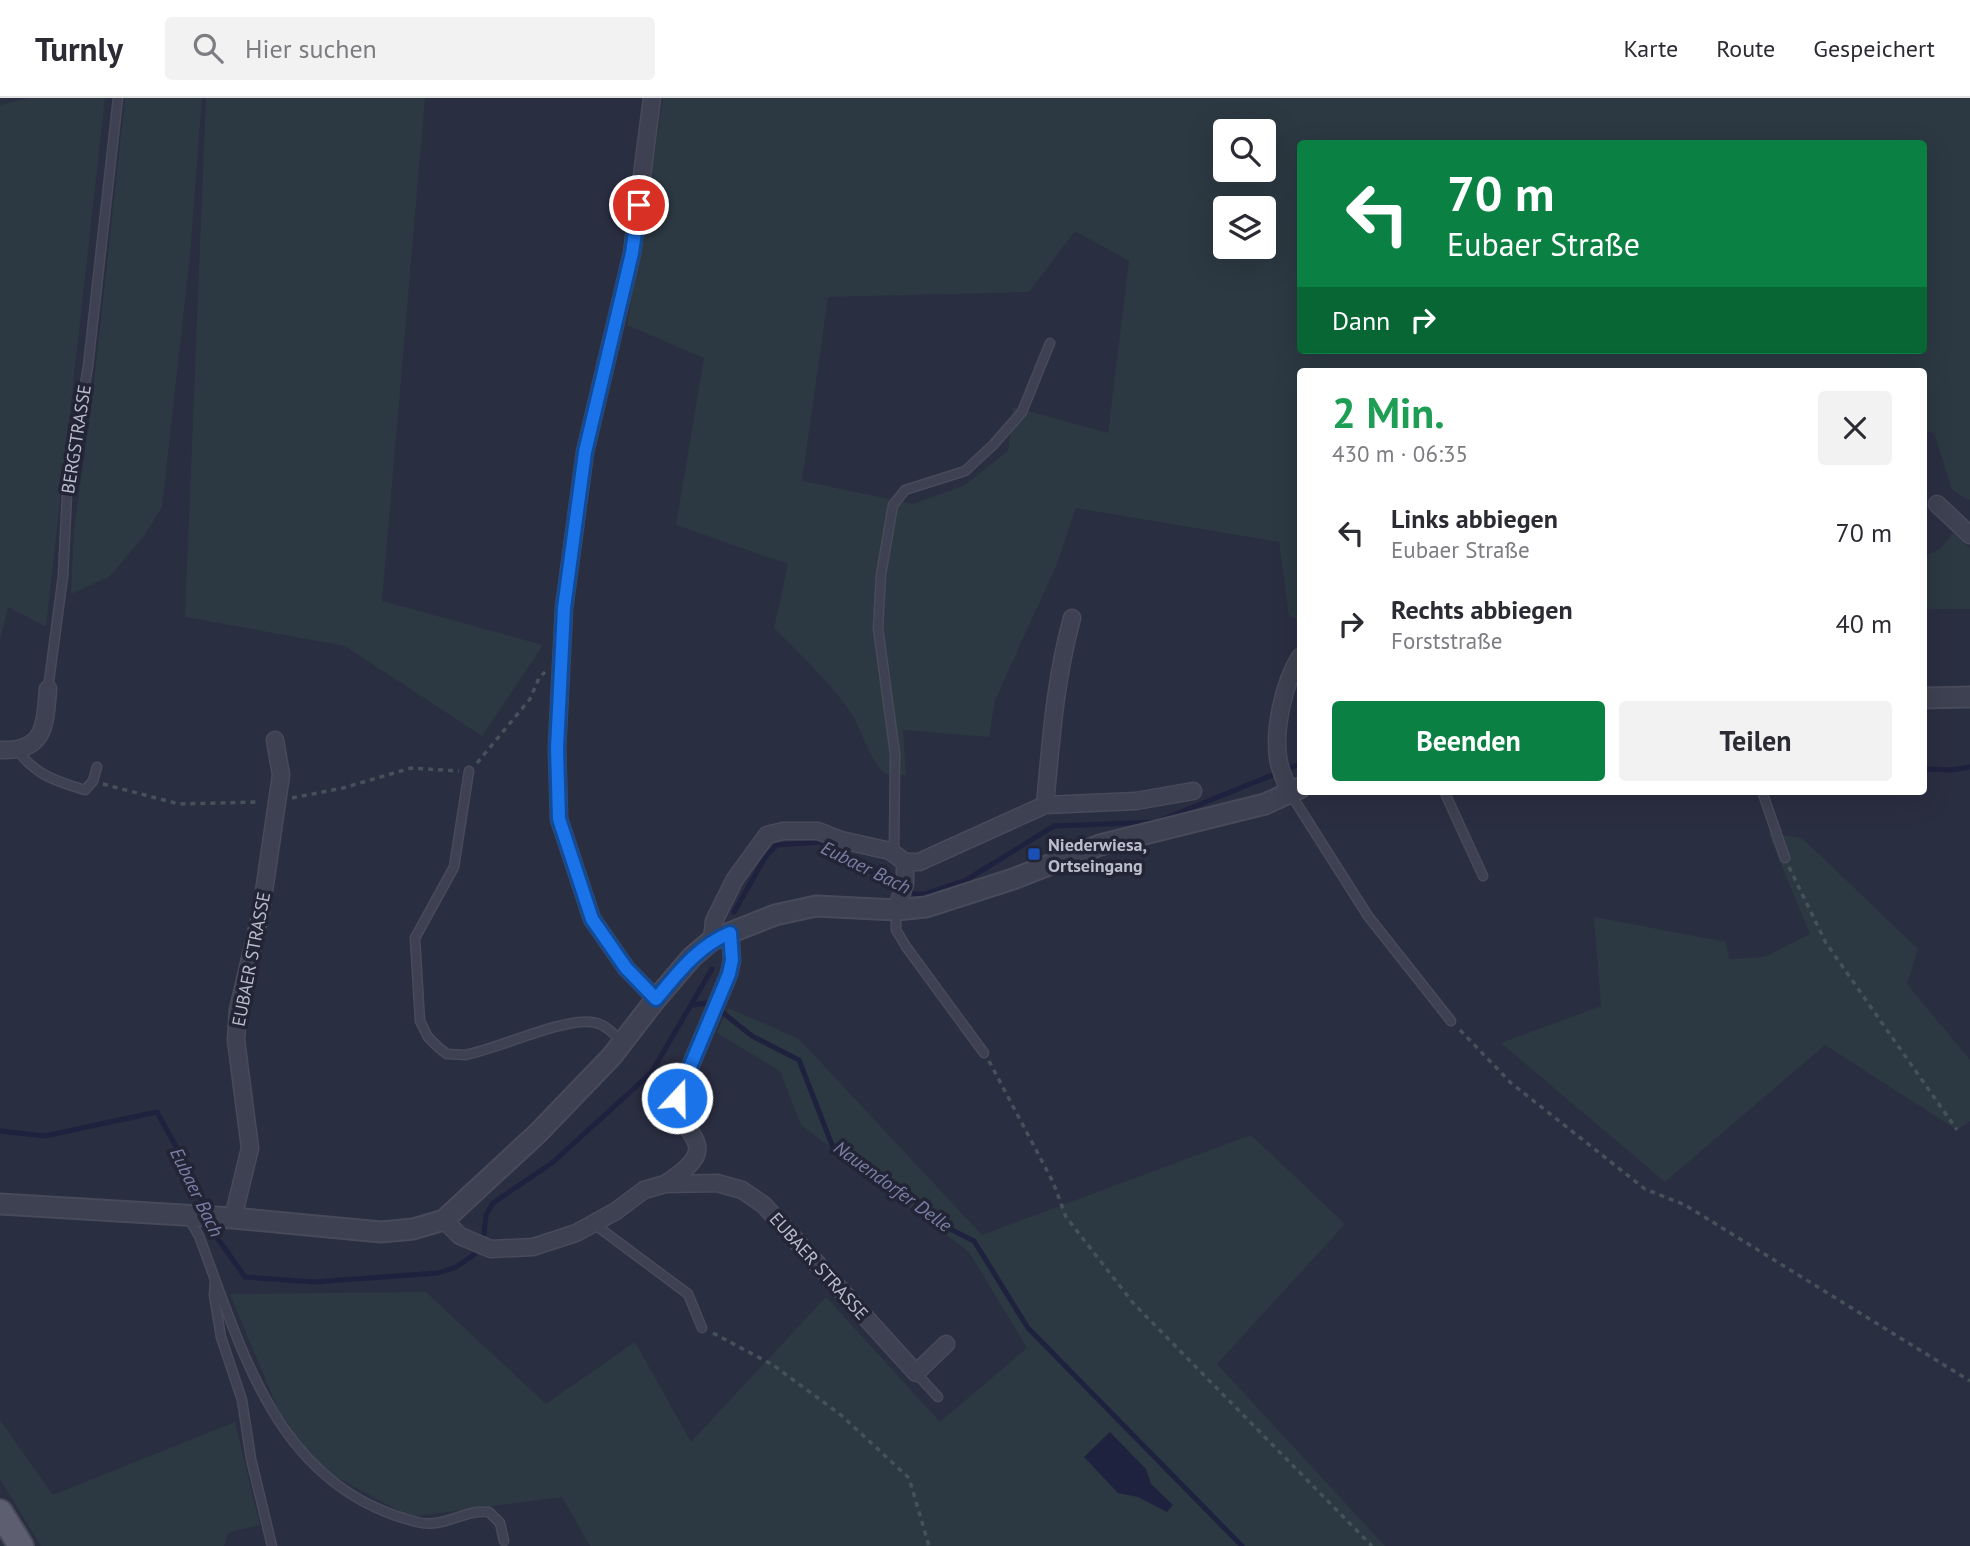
<!DOCTYPE html>
<html lang="de">
<head>
<meta charset="utf-8">
<style>
	:root { --surface:#fff; --page:#f2f2f3; --text:#2b2b33; --muted:#7c7c81; --line:#e1e1e2; --accent:#0b8043 }
	body { margin:0; font-family:"PT Sans",sans-serif; background:var(--page); color:var(--text); height:100vh; display:flex; flex-direction:column; font-size:26px; white-space:nowrap }
	* { box-sizing:border-box; margin:0 }
	p { font-size:23px; color:var(--muted) }
	.icon { flex:none; width:38px; height:38px; fill:none; stroke:currentColor; stroke-width:2; stroke-linecap:round; stroke-linejoin:round }
	.map { position:relative; flex:1; overflow:hidden }
	.drawer { position:absolute; left:1297px; top:270px; width:630px; height:427px; display:flex; flex-direction:column; background:var(--surface); border-radius:7px; box-shadow:0 7px 28px #0002 }
	.drawer>* { flex:none }
	.banner { position:absolute; left:1297px; top:42px; width:630px; height:214px; border-radius:7px; box-shadow:0 7px 28px #0002; background:#0b8043; color:#fff; overflow:hidden }
	.buttons { position:absolute; left:1213px; top:21px; display:grid; gap:14px }
	.buttons a { display:grid; place-items:center; width:63px; height:63px; border-radius:7px; background:var(--surface); box-shadow:0 7px 28px #0002; font-size:35px }
	.pin { position:absolute; display:grid; place-items:center; width:60px; height:60px; color:#fff; margin:-30px; border:4px solid #fff; border-radius:50%; box-shadow:0 2px 7px #0007 }
	.me { position:absolute; width:77px; margin:-38px; rotate:21deg; stroke-linejoin:round; filter:drop-shadow(0 0 5px #0008) }
	.turn { display:flex; align-items:center; gap:24px; height:147px; padding:0 35px; font-size:32px }
	.turn .icon { width:91px; height:91px; stroke-width:2.5 }
	.turn b { display:block; font-size:49px; line-height:60px }
	.then { display:flex; align-items:center; height:66px; padding:0 35px; background:#0003; gap:14px; font-size:26px }
	.round { display:grid; place-items:center; flex:none; width:74px; height:74px; border-radius:7px; background:var(--page) }
	.head { display:flex; align-items:center; justify-content:space-between; height:119px; padding:0 35px }
	h1 { font-size:42px; font-weight:700; line-height:52px; color:#1e9e55 }
	.action { display:flex; gap:14px; margin-top:auto; padding:14px 35px }
	.action a { flex:1; height:80px; border-radius:7px; background:var(--accent); color:#fff; font-size:28px; font-weight:700; line-height:80px; text-align:center }
	.action a+a { background:var(--page); color:var(--text) }
	ul { padding:0; list-style:none }
	li { display:flex; align-items:center; gap:21px; height:91px; padding:0 35px }
	li div { flex:1 }
	li b { display:block; font-size:26px }
	li em { font-style:normal }
	header { display:flex; align-items:center; gap:42px; box-sizing:border-box; height:98px; padding:0 35px; background:var(--surface); border-bottom:2px solid var(--line) }
	header strong { font-size:33px }
	nav { display:flex; gap:38px; margin-inline-start:auto; font-size:24px }
	.search { width:490px; height:63px; background:var(--page); display:flex; align-items:center; gap:18px; box-sizing:border-box; padding:0 24px; border-radius:7px; color:var(--muted); font-size:26px }
	.map>svg:first-child { display:block }
	.green { fill:#2c3942; fill-rule:evenodd }
	.water { fill:#1e223e }
	.lines { fill:none; stroke-linecap:round; stroke-linejoin:round }
	.stream { stroke:#1e223e; stroke-width:5 }
	.service-casing { stroke:#484a5a; stroke-width:11 }
	.minor-casing { stroke:#484a5a; stroke-width:19 }
	.tertiary-casing { stroke:#484a5a; stroke-width:23 }
	.primary-casing { stroke:#484a5a; stroke-width:28 }
	.path { stroke:#465259; stroke-width:3.5; stroke-dasharray:5 5; stroke-linecap:butt }
	.service { stroke:#3e4151; stroke-width:8 }
	.minor { stroke:#3e4151; stroke-width:16 }
	.tertiary { stroke:#3e4151; stroke-width:19 }
	.primary { stroke:#5d5f70; stroke-width:24 }
	.route-casing { stroke:#114b97; stroke-width:18 }
	.route { stroke:#1a73e8; stroke-width:12 }
	.transit-dot { fill:#1a4fb4; stroke:#232536; stroke-width:2.5 }
	.labels { text-anchor:middle; dominant-baseline:central; stroke-width:7; stroke-linejoin:round; paint-order:stroke }
	.street-label { font-size:18px; fill:#bbbdcb; stroke:#232536 }
	.poi-label { font-size:18px; font-weight:bold; fill:#bbbdcb; stroke:#232536; text-anchor:start }
	.water-label { font-size:19px; font-style:italic; fill:#797fa5; stroke:#232536 }
</style>
</head>
<body>
<header>
<strong>Turnly</strong>
<div class="search"><svg class="icon" aria-label="search" viewBox="0 0 24 24"><circle cx="10" cy="10" r="6"/><path d="M15 15l6 6"/></svg>Hier suchen</div>
<nav><a>Karte</a><a>Route</a><a>Gespeichert</a></nav>
</header>
<div class="map">
<svg width="1970" height="1448" viewBox="0 0 1970 1448">
	<rect width="100%" height="100%" fill="#2a2e41"/>
	<!-- green -->
	<path class="green" d="M28,0H105L46,529L8,509L0,543V7Z
		M125,0H202L190,157L162,409L144,438L110,478L71,496L74,431L91,311Z
		M206,0H425L382,503L543,547L482,638L345,548L185,519Z
		M663,0H1970V401L1968,402L1952,392L1934,335L1923,333V273H1300V522L1289,518L1279,444L1076,410L1056,468L995,602L989,639L903,632L906,677L885,676C868,659 865,640 854,620C833,586 801,558 774,530L788,466L676,427L704,260L627,227ZM1225,33H1264V72H1225ZM1300,46H1923V252H1300ZM1225,110H1264V149H1225ZM1075,133L1129,163L1108,335L1013,309L1008,353L965,387L914,406L802,383L828,199L1029,194Z
		M1953,435L1970,450V511H1926L1923,540V459L1940,451Z
		M1768,735L1802,740L1918,851L1907,886L1970,962V1023L1957,1032L1825,947L1665,1084L1501,945L1601,908L1594,819L1726,844L1729,861L1765,859L1810,836Z
		M728,910L799,941L982,1137L1251,1037L1345,1126L1217,1266L1385,1448H590L562,1399L410,1419L316,1368L277,1309L230,1196L426,1194L546,1306L635,1244L691,1344L826,1199L940,1324L1027,1250L969,1154L801,1027L780,973L717,935Z
		M0,1322L53,1397L235,1324L260,1427L229,1434L224,1448H41L0,1381Z"/>
	<!-- water -->
	<path class="water" d="M1110,1334L1146,1371L1151,1386L1173,1407L1167,1414L1138,1399L1118,1395L1084,1359Z"/>
	<g class="lines">
		<!-- stream -->
		<path class="stream" d="M1923,671L1951,672L1970,669
			M734,814L766,758L777,747L820,744L892,786L915,796H924L966,782L1054,728L1156,724L1300,666
			M693,907L706,905
			M722,914L752,938L799,962L832,1047L861,1064L878,1082L910,1096L934,1123L974,1143L1028,1230L1242,1448
			M0,1033L45,1038L157,1014L196,1085L207,1114
			M211,1124L216,1138L245,1179L314,1184L438,1175L456,1169L475,1156
			M484,1136L486,1117L493,1105L552,1065L651,975L712,871"/>
		<!-- service casing -->
		<g class="service-casing">
			<path id="service" d="M48,591L63,478L67,396L88,268L118,0
				M18,652C34,677 59,684 85,692L93,683L97,669
				M469,673L454,769L415,840L420,923L428,939L439,950L447,956L465,957C497,951 563,920 591,924C604,925 613,935 622,944
				M1444,693L1483,778
				M1762,693L1785,760
				M1290,695L1368,818L1451,923
				M894,755L895,656L878,530L881,477L893,407L905,392L965,373L993,347L1022,314L1050,245
				M896,812V832L907,850L984,955
				M188,1119L199,1138C244,1257 277,1389 417,1424C444,1431 464,1411 489,1414L500,1425L504,1443
				M594,1126L688,1196L702,1230
				M215,1182L214,1197L221,1239L242,1302L251,1361L272,1448
				M916,1275L938,1299"/>
		</g>
		<!-- minor casing -->
		<g class="minor-casing">
			<path id="minor" d="M652,0L632,155L585,354L564,510L557,650L559,721L592,821L626,870L656,901
				M1937,406L1970,437
				M0,652C45,654 45,628 48,591
				M1290,695C1286,684 1279,671 1278,659C1274,630 1284,584 1300,559
				M1045,707C1051,643 1055,582 1072,520
				M896,812L905,786V764
				M712,842L714,823L735,781L767,737L783,733H818L841,742L890,753L905,764H919L1045,707L1136,703L1193,693
				M665,1086C728,1045 680,1042 677,1000L729,876L732,862L730,835
				M233,1120L250,1050L236,942L238,912L261,814L281,677L275,642
				M444,1122L460,1138L491,1151L533,1149L576,1135L616,1113L644,1092L665,1086L717,1085L742,1092L764,1107L916,1275L946,1246"/>
		</g>
		<!-- tertiary casing -->
		<g class="tertiary-casing">
			<path id="tertiary" d="M1923,600L1970,599
				M0,1106L233,1120L381,1134L413,1131L444,1122L538,1035L612,958L656,901L692,859L712,842L775,817L816,808L896,812L926,809L1013,781L1100,747L1265,706L1300,690"/>
		</g>
		<!-- primary casing -->
		<g class="primary-casing">
			<path id="primary" d="M0,1414L21,1448"/>
		</g>
		<!-- path -->
		<path class="path" d="M477,665L530,601L539,580L545,574
			M103,686L179,706L260,704
			M292,700L343,690L411,670L459,673
			M1789,769L1826,845L1957,1032
			M1460,932L1511,985L1645,1091L1685,1107L1970,1283
			M989,963L1053,1084L1066,1119L1134,1206L1372,1448
			M713,1235L773,1267L841,1317L909,1380L929,1448"/>
		<!-- service -->
		<use href="#service" class="service"/>
		<!-- minor -->
		<use href="#minor" class="minor"/>
		<!-- tertiary -->
		<use href="#tertiary" class="tertiary"/>
		<!-- primary -->
		<use href="#primary" class="primary"/>
	</g>
	<g class="lines">
		<!-- route casing -->
		<g class="route-casing">
			<path id="route" d="M639,107L632,155L585,354L564,510L557,650L559,721L592,821L626,870L656,901C678,875 698,848 730,835L732,862L729,876L677,1000"/>
		</g>
		<!-- route -->
		<use href="#route" class="route"/>
	</g>
	<!-- markers -->
	<rect class="transit-dot" x="1027" y="749" width="14" height="14" rx="3.5"/>
	<g class="labels">
		<!-- street labels -->
		<g class="street-label">
			<text transform="translate(76 341) rotate(-81)">BERGSTRASSE</text>
			<text transform="translate(251 861) rotate(-79)">EUBAER STRASSE</text>
			<text transform="translate(819 1168) rotate(48)">EUBAER STRASSE</text>
		</g>
		<!-- poi labels -->
		<g class="poi-label">
			<text x="1048" y="746">Niederwiesa,<tspan x="1048" dy="21">Ortseingang</tspan></text>
		</g>
		<!-- water labels -->
		<g class="water-label">
			<text transform="translate(866 769) rotate(26)">Eubaer Bach</text>
			<text transform="translate(893 1088) rotate(36)">Nauendorfer Delle</text>
			<text transform="translate(197 1094) rotate(64)">Eubaer Bach</text>
		</g>
	</g>
</svg>
<div class="buttons">
<a><svg class="icon" aria-label="search" viewBox="0 0 24 24"><circle cx="10" cy="10" r="6"/><path d="M15 15l6 6"/></svg></a>
<a><svg class="icon" aria-label="layers" viewBox="0 0 24 24"><path d="M12 4l9 5-9 5-9-5zM3 14l9 5 9-5"/></svg></a>
</div>
<div class="pin" style="left:639px;top:107px;background:#d93025"><svg class="icon" aria-label="arrive" viewBox="0 0 24 24"><path d="M6 21V4h12l-3 4 3 4H6"/></svg></div>
<svg class="me" style="left:677px;top:1000px" viewBox="-20 -20 40 40"><circle r="17" fill="#1a73e8" stroke="#fff" stroke-width="3"/><path d="M0-11L8 9 0 5-8 9z" fill="#fff"/></svg>
<div class="banner">
<div class="turn"><svg class="icon" aria-label="left" viewBox="0 0 24 24"><path d="M17 20v-9H6M10 6l-5 5 5 5"/></svg><div><b>70 m</b>Eubaer Straße</div></div>
<div class="then">Dann<svg class="icon" aria-label="right" viewBox="0 0 24 24"><path d="M7 20v-9h11M14 6l5 5-5 5"/></svg></div>
</div>
<section class="drawer">
<div class="head"><div><h1>2 Min.</h1><p>430 m · 06:35</p></div><a class="round"><svg class="icon" aria-label="close" viewBox="0 0 24 24"><path d="M6 6l12 12M18 6L6 18"/></svg></a></div>
<ul>
<li><svg class="icon" aria-label="left" viewBox="0 0 24 24"><path d="M17 20v-9H6M10 6l-5 5 5 5"/></svg><div><b>Links abbiegen</b><p>Eubaer Straße</p></div><em>70 m</em></li>
<li><svg class="icon" aria-label="right" viewBox="0 0 24 24"><path d="M7 20v-9h11M14 6l5 5-5 5"/></svg><div><b>Rechts abbiegen</b><p>Forststraße</p></div><em>40 m</em></li>
</ul>
<div class="action"><a>Beenden</a><a>Teilen</a></div>
</section>
</div>
</body>
</html>
